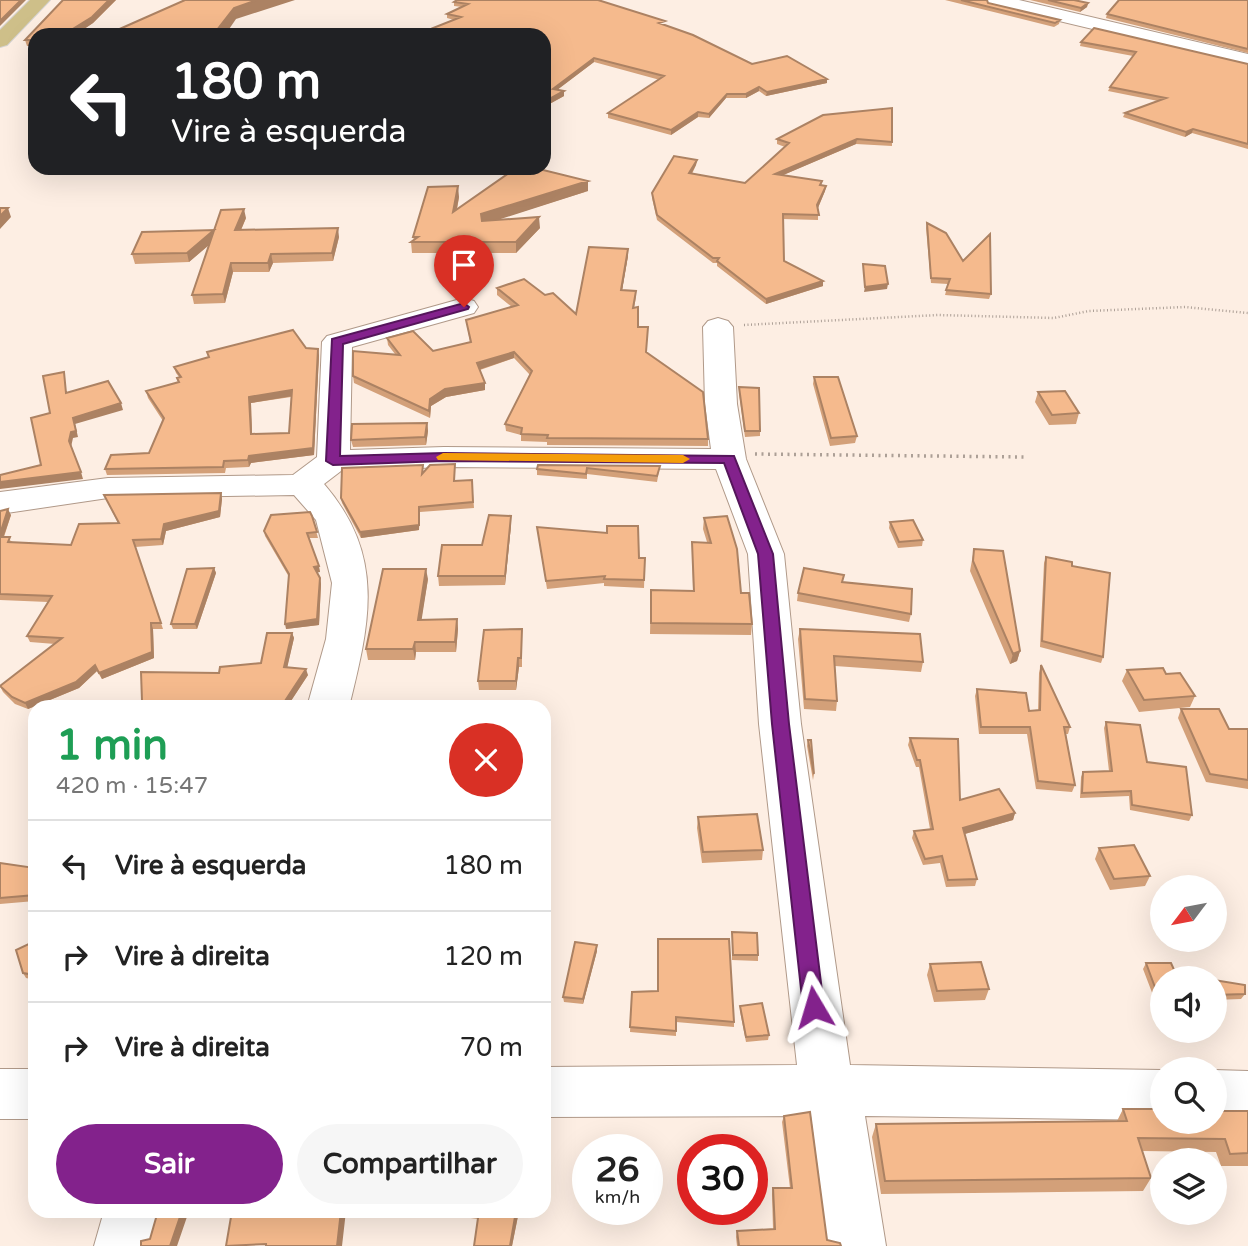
<!DOCTYPE html>
<html lang="pt">
<head>
<meta charset="utf-8">
<style>
	:root { --surface:#fff; --page:#f6f6f6; --text:#222; --muted:#767676; --line:#e0e0e0; --accent:#83228c }
	body { margin:0; font-family:"Varela Round",sans-serif; background:var(--page); color:var(--text); height:100vh; display:flex; flex-direction:column; font-size:26px; white-space:nowrap }
	* { box-sizing:border-box; margin:0 }
	p { font-size:23px; color:var(--muted) }
	.icon { flex:none; width:38px; height:38px; fill:none; stroke:currentColor; stroke-width:2; stroke-linecap:round; stroke-linejoin:round }
	.map { position:relative; flex:1; overflow:hidden }
	.sheet { position:absolute; left:28px; top:700px; width:523px; height:518px; display:flex; flex-direction:column; background:var(--surface); border-radius:21px; box-shadow:0 7px 28px #0002 }
	.sheet>* { flex:none }
	.top-card { position:absolute; left:28px; top:28px; width:523px; height:147px; border-radius:21px; box-shadow:0 7px 28px #0002; background:#202124; color:#fff; overflow:hidden }
	.needle { width:46px; rotate:238deg }
	.fabs { position:absolute; left:1150px; top:875px; display:grid; gap:14px }
	.fabs a { display:grid; place-items:center; width:77px; height:77px; border-radius:50%; background:var(--surface); box-shadow:0 7px 28px #0002; font-size:35px }
	.speed { position:absolute; left:572px; top:1134px; display:flex; gap:14px; font-size:35px; font-weight:700; text-align:center }
	.speed>* { display:grid; place-content:center; width:91px; height:91px; border-radius:50%; background:var(--surface); box-shadow:0 7px 28px #0002; line-height:1 }
	.speed small { font-size:18px; font-weight:400 }
	.speed .limit { border:10px solid #d22; background:#fff; color:#111 }
	.pin { position:absolute; display:grid; place-items:center; width:60px; height:60px; color:#fff; margin:-72px -30px; border-radius:50% 50% 50% 0; rotate:-45deg; box-shadow:0 0 7px #0007 }
	.pin .icon { rotate:45deg }
	.me { position:absolute; width:77px; margin:-38px; rotate:353deg; stroke-linejoin:round; filter:drop-shadow(0 0 5px #0008) }
	.turn { display:flex; align-items:center; gap:24px; height:147px; padding:0 28px; font-size:32px }
	.turn .icon { width:91px; height:91px; stroke-width:2.5 }
	.turn b { display:block; font-size:49px; line-height:60px }
	.round { display:grid; place-items:center; flex:none; width:74px; height:74px; border-radius:37px; background:var(--page) }
	.head { display:flex; align-items:center; justify-content:space-between; height:119px; padding:0 28px }
	h1 { font-size:42px; font-weight:800; line-height:52px; color:#1e9e55 }
	.action { display:flex; gap:14px; margin-top:auto; padding:14px 28px }
	.action a { flex:1; height:80px; border-radius:42px; background:var(--accent); color:#fff; font-size:28px; font-weight:800; line-height:80px; text-align:center }
	.action a+a { background:var(--page); color:var(--text) }
	ul { padding:0; list-style:none }
	li { display:flex; align-items:center; gap:21px; height:91px; padding:0 28px; border-top:2px solid var(--line) }
	li div { flex:1 }
	li b { display:block; font-size:26px }
	li em { font-style:normal }
	.map>svg:first-child { display:block }
	.lines { fill:none; stroke-linecap:round; stroke-linejoin:round }
	.minor-casing { stroke:#b09989; stroke-width:2 }
	.major-casing { stroke:#d5d3d2; stroke-width:2 }
	.path-far1 { stroke:#ac9f96; stroke-width:2.5; stroke-dasharray:1 2.5; stroke-linecap:butt }
	.path { stroke:#ac9f96; stroke-width:3.5; stroke-dasharray:2 4.5; stroke-linecap:butt }
	.minor { fill:#fff; fill-rule:evenodd }
	.major { fill:#cebf89; fill-rule:evenodd }
	.wall { fill:#d3a079; fill-rule:evenodd }
	.shaded-wall { fill:#ac8263 }
	.building { fill:#f5ba8d; stroke:#ac8263; stroke-width:2; fill-rule:evenodd }
	.route { fill:#83228c; stroke:#55165b; stroke-width:2 }
	.slow { fill:#f59e0b }
</style>
</head>
<body>
<div class="map">
<svg width="1248" height="1246" viewBox="0 0 1248 1246">
	<rect width="100%" height="100%" fill="#fdeee3"/>
	<g class="lines">
		<!-- minor casing -->
		<g class="minor-casing">
			<path id="minor" d="M986,0H1019L1248,54V66L988,4Z
				M464,298L474,301L478,307L474,313L352,347L350,450L444,447L711,449L705,404L703,327L708,321L718,318L728,321L733,327L737,404L746,459L784,554L801,724L850,1065L1162,1070V1120L865,1116L886,1246H828L811,1116L544,1117V1067L797,1065L759,724L748,554L716,469L444,467L341,471L324,484C386,556 370,622 349,707H307L326,639L332,583L316,520L294,495L108,498L0,514V492L108,478L293,475L317,457L322,342L327,336Z
				M0,1069H35V1119H0Z
				M1214,1070L1248,1071V1123L1214,1122Z
				M104,1211H162L152,1246H94Z"/>
		</g>
		<!-- major casing -->
		<g class="major-casing">
			<path id="major" d="M30,0H50L7,45L0,47V30Z"/>
		</g>
		<!-- path-far1 -->
		<path class="path-far1" d="M744,325L938,315L1054,318L1089,311L1185,307L1248,313"/>
		<!-- path -->
		<path class="path" d="M755,454L1024,457"/>
		<!-- minor -->
		<use href="#minor" class="minor"/>
		<!-- major -->
		<use href="#major" class="major"/>
	</g>
	<!-- wall -->
	<path class="wall" d="M63,0H116L93,23L75,35H35V46H27L25,40Z
		M945,0H987L988,3L1060,20L1059,24L1054,27Z
		M1030,0H1074L1088,3L1087,7L1080,12Z
		M1248,0V53L1106,18L1107,14Z
		M454,2L664,25L752,64L827,79V83L766,96L759,91L746,98H726L709,118L698,117L671,135L608,118V113L660,80L594,62L557,90L564,96L544,107V35H437L434,33L433,28L454,20L447,18V14L462,7L454,6Z
		M1081,42L1248,64V149L1192,133L1185,137L1123,117L1125,113L1158,101L1108,91L1110,87L1133,56L1080,46Z
		M823,115L892,142V146L856,144L783,175L826,186L825,191L818,208V220L783,219L784,261L823,286L766,304L717,266V263H713L657,220L652,198V193L697,160L696,165L692,174L745,183L785,147L777,144V139Z
		M588,191L495,220L540,228L516,253H412L411,242L414,240L413,237L459,197L457,210Z
		M246,218L241,230L339,237L333,261L273,263L269,272H233L225,303L194,304L192,295L209,245L189,262L135,264L132,254L214,231Z
		M927,223L963,261L991,294L989,299L945,295L948,284L931,283L926,228Z
		M628,256L622,290L636,297L634,308L638,327L646,352L708,439V446L547,445V442L521,441V435L506,431L505,424L530,375L514,358L480,370L485,383V390L446,397L431,406L430,418L354,383L353,376L395,354L388,345L387,338L433,351L470,342L466,320L512,307L497,295V288L545,295L576,314Z
		M306,348L319,355L314,455L251,463L249,467L226,468L225,473L107,475L105,469L149,453L163,421L148,398L146,391L178,382L177,378L179,377L176,373L174,367L208,357L207,352ZM291,397L289,433L252,434L251,403Z
		M814,377L857,436L855,443L830,446L813,384Z
		M739,387L760,431V436L745,437L739,393Z
		M1038,392L1079,413L1076,424L1049,425L1035,402Z
		M427,423L428,431L426,445L353,447L351,440Z
		M538,465L659,471L657,482L587,474V479L537,475V469Z
		M455,470V481L472,480L474,508L420,512L419,530L361,538L342,503L341,498L423,472Z
		M221,493L222,499L220,517L166,531L163,545L135,547L163,629H153L154,658L102,679L97,671L79,688L28,709L15,704L3,692L0,686L55,644L30,642L27,636L48,602L0,600V511L11,515L4,537L13,542L71,545L118,523L104,495Z
		M312,516L318,538H309L320,572H317L321,584L319,625L286,629L289,577L265,536L264,531Z
		M511,516V525L505,585L439,586L438,576L482,545Z
		M704,518L741,593L752,624L751,635L650,634L651,590L693,591L692,542H707L703,529Z
		M890,522L923,540L922,546L898,548L889,528Z
		M537,527L639,558H645L644,588L604,586V583L547,589Z
		M974,549L1020,651L1017,661L1010,664L970,571Z
		M1046,557L1072,566L1103,657L1101,663L1040,647L1044,563Z
		M214,568L216,573L197,629H173L171,624Z
		M844,575L842,582L911,614L909,622L797,601L798,593Z
		M428,579L421,620L457,619L458,629L456,652H416L415,660H368L366,649Z
		M522,629V667H519L516,690H479L478,681Z
		M800,629L923,662L921,672L835,666L837,701L836,711L804,709L798,639Z
		M292,633L294,638L287,667L308,675L287,707H134L144,705L142,701L219,673L261,663Z
		M1041,665L1070,727L1068,734H1066L1075,785L1072,792L1036,789L1027,734H979L975,696L977,689L1029,711H1038L1039,673Z
		M1127,670L1166,674L1195,696L1190,707L1139,712L1122,681Z
		M1181,709L1229,729H1248V789L1206,782L1178,718Z
		M1106,722L1147,762L1192,815L1189,821L1130,810L1129,796L1080,798L1081,777L1083,772L1109,771L1104,728Z
		M910,738L960,800L1015,813L1013,820L965,834L977,879L975,886L946,887L940,863L923,865L912,838L914,831L930,829L919,767H916L908,745Z
		M808,740L814,774L813,780L807,746Z
		M698,817L763,850L762,860L702,863L697,828Z
		M1099,848L1150,876L1145,886L1110,890L1095,859Z
		M0,863L35,868V901L0,904Z
		M732,932L758,955V961L732,960Z
		M35,941V980L26,978L23,973Z
		M597,945V951L583,1004L564,1002L563,997Z
		M1146,963L1175,972L1162,978V1003H1156L1143,969Z
		M930,964L989,989L985,1000L934,1002L927,975Z
		M1214,980L1245,994L1241,999L1214,1000Z
		M632,992L734,1022V1027L676,1022V1036L630,1032Z
		M740,1006L769,1035L768,1040L746,1042L740,1011Z
		M1123,1109L1162,1122L1248,1111V1166H1221L1216,1152L1142,1151L1151,1178L1143,1191L881,1194L872,1137L876,1124L1117,1121Z
		M784,1116L827,1240L841,1246H737L736,1237L737,1231L773,1229L772,1194L773,1188H790L782,1122Z
		M448,1211H519L512,1246H474L478,1219L449,1215Z"/>
	<!-- shaded-wall -->
	<path class="shaded-wall" d="M21,0H26L0,26V21Z
		M109,0H116L93,23L75,35H63Z
		M257,0H295L236,19L225,35H213L234,8Z
		M1088,3L1087,7L1080,12L1081,8Z
		M594,58V62L553,93V89Z
		M827,79V83L766,96L767,92Z
		M759,87V91L746,98V94Z
		M564,91V96L544,107V102Z
		M727,94L726,98L709,118V114Z
		M698,112V117L671,135V130Z
		M1193,129L1192,133L1185,137L1186,132Z
		M857,139L856,144L774,179L775,174Z
		M697,160L696,165L689,178V173Z
		M588,181V191L482,225L481,214Z
		M458,186L459,197L454,223L453,212Z
		M826,186L825,191L817,210V205Z
		M8,208L11,217L0,229V216Z
		M244,209L246,218L237,239L235,230Z
		M539,217L540,228L516,253V242Z
		M338,228L339,237L333,261L332,253Z
		M214,230L216,239L189,262L187,253Z
		M628,249V256L621,297V290Z
		M271,254L273,263L269,272L268,263Z
		M231,263L233,272L225,303L223,294Z
		M823,281V286L766,304V299Z
		M888,284L887,289L864,292L865,287Z
		M318,349L319,355L314,455L251,463L249,467L248,460L249,456L313,448Z
		M514,352V358L478,370L477,363Z
		M485,383V390L446,397L431,406L430,418L429,411L430,399L445,389Z
		M292,390L293,396L251,403L252,440L251,434L249,397Z
		M121,403L123,410L75,424L78,437L73,438L71,447L69,441L73,418Z
		M427,423L428,431L426,445L425,437Z
		M81,472L83,479L0,489V482Z
		M221,493L222,499L220,517L166,531L163,545L161,539L164,524Z
		M419,507V530L361,538L360,532Z
		M8,509L11,515L1,544L0,541V534Z
		M511,516V525L505,585V576Z
		M319,566L320,572L315,573L314,567Z
		M214,568L216,573L197,629L195,624Z
		M426,569L428,579L420,630L418,620Z
		M320,578L321,584L319,625L286,629L285,624Z
		M457,619L458,629L456,652L455,642Z
		M151,623L153,629L154,658L102,679L99,673Z
		M292,633L294,638L286,673L284,667Z
		M415,642L416,652L415,660L413,649Z
		M1020,651L1017,661L1010,664L1013,654Z
		M518,658L519,667L516,690V681Z
		M95,665L97,671L79,688L28,709L25,703Z
		M306,669L308,675L287,707H281Z
		M1015,813L1013,820L961,835L963,828Z
		M597,945V951L583,1004V999Z
		M182,1211H189L177,1246H170Z
		M341,1211H346L342,1246H337Z
		M516,1211H519L512,1246H510Z"/>
	<!-- building -->
	<path class="building" d="M0,0H21L0,21Z
		M63,0H109L92,17L63,35H35V40H25Z
		M185,0H257L234,8L213,35H106Z
		M457,0H598L665,21L659,23L693,35L752,64L787,56L827,79L767,92L759,87L746,94H727L709,114L698,112L671,130L608,113L664,76L594,58L553,89L564,91L544,102V35H442L433,28L461,17L447,14L468,4L454,2Z
		M961,0H987L988,3L1060,20L1055,23Z
		M1048,0H1074L1088,3L1081,8Z
		M1119,0H1248V49L1107,14Z
		M1094,28L1248,64V144L1193,129L1186,132L1125,113L1166,98L1110,87L1136,52L1081,42Z
		M892,108V142L857,139L775,174L822,181L820,185L826,186L817,205L819,215L783,214L784,261L823,281L766,299L717,261L719,258H713L657,215L652,193L674,156L697,160L689,173L745,183L789,143L777,139L823,115Z
		M516,168H535L588,181L481,214L482,221L539,217L516,242H411L418,237H413L428,187L458,186L453,212Z
		M0,208H8L0,216Z
		M244,209L235,230L338,228L332,253L271,254L268,263H231L223,294L192,295L221,210Z
		M927,223L946,233L963,261L990,234L991,294L946,290L950,279L931,278Z
		M214,230L187,253L132,254L142,232Z
		M589,247L628,249L621,290L636,291L633,308L638,307V327H648L646,352L703,392L708,439L547,438L548,435L521,434L522,428L505,424L532,371L514,352L477,363L485,383L445,389L430,399L429,411L353,376V351L400,355L387,338L413,331L433,351L471,342L466,320L518,305L497,288L524,279L545,295L553,293L576,314Z
		M863,264L885,266L888,284L865,287Z
		M293,330L306,348L318,349L313,448L249,456L248,460L224,461L223,467L105,469L111,455L149,453L164,418L146,391L179,382L177,378L181,377L174,367L209,357L207,352ZM292,390L289,433L251,434L249,397Z
		M64,372L66,393L108,381L121,403L73,418L76,431L71,432L69,441L81,472L0,482V475L41,465L31,418L50,413L43,376Z
		M814,377H838L857,436L831,438Z
		M739,387L759,388L760,431H745Z
		M1065,391L1079,413L1052,415L1038,392Z
		M427,423L425,437L351,440L352,424Z
		M455,464L454,481L472,480L473,502L419,507V525L360,532L341,498L342,468L423,465L422,474L430,465Z
		M538,465L660,466L657,476L587,468L586,474L537,469Z
		M221,493L219,511L164,524L161,539L133,540L161,623H151L152,652L99,673L95,665L76,682L25,703L12,697L0,686L62,638L27,636L52,596L0,594V537H10L8,542L71,545L79,524L119,523L104,495Z
		M8,509L0,534V511Z
		M310,512L312,516L317,532L307,533L319,566L314,567L320,578L317,619L285,624L289,574L264,531L271,515Z
		M489,515L511,516L505,576H438L442,545H482Z
		M727,516L737,549L741,593H749L752,624L651,623V590L694,591L692,542L711,543L704,518Z
		M913,520L923,540L899,542L890,522Z
		M607,526H638L639,558H645L644,580L604,579L605,576L546,581L537,527L607,533Z
		M974,549L1003,551L1020,651L1013,654L973,561Z
		M1046,557L1072,562V566L1110,573L1103,657L1042,641Z
		M214,568L195,624H171L187,569Z
		M804,568L844,575L842,582L912,589L911,614L798,593Z
		M383,569H426L418,620L457,619L455,642H415L413,649H366Z
		M522,629L521,658H518L516,681H478L484,630Z
		M800,629L920,634L923,662L834,656L837,701L805,699Z
		M267,633H292L284,667L306,669L281,707H214L142,701L141,672L219,673L220,667L261,663Z
		M1041,665L1070,727H1064L1075,785L1038,781L1030,727H981L977,689L1026,693L1029,711L1040,710Z
		M1163,668L1166,674L1180,673L1195,696L1144,700L1127,670Z
		M154,703L153,707H134Z
		M1181,709H1219L1229,729H1248V780L1210,774Z
		M1106,722L1140,725L1147,762L1186,767L1192,815L1132,805L1131,791L1082,793L1083,772L1112,771Z
		M910,738L958,739L960,800L999,789L1015,813L963,828L977,879L948,880L942,856L925,859L914,831L933,829L920,760H917Z
		M808,740H811L814,774Z
		M757,814L763,850L703,852L698,817Z
		M1134,845L1150,876L1114,879L1099,848Z
		M0,863L35,868V895L0,898Z
		M732,932L757,933L758,955H733Z
		M658,939H729L734,1022L676,1017V1031L630,1027L632,992L658,991Z
		M35,941V975L23,973L16,950Z
		M575,942L597,945L583,999L563,997Z
		M981,962L989,989L937,991L930,964Z
		M1146,963H1171L1175,972L1206,978H1162V998H1159Z
		M1214,980L1245,985V994L1214,995Z
		M762,1003L769,1035L746,1037L740,1006Z
		M1123,1109H1162V1122H1214V1111H1248V1153L1230,1154L1225,1139L1138,1138L1151,1178L885,1181L876,1124L1127,1121Z
		M810,1112L827,1240L840,1243L841,1246H739L737,1231L775,1229L773,1188H792L784,1116Z
		M158,1211H182L170,1246H141V1241L150,1239Z
		M232,1211H341L337,1246H266V1244L226,1246Z
		M479,1211H516L510,1246H474Z"/>
	<!-- route -->
	<path class="route" d="M464,303L469,307L468,309L343,344L340,456L444,453L734,456L773,554L789,724L824,1007L821,1013L814,1016L806,1013L803,1007L772,724L758,554L724,463L444,461L333,465L326,461L332,339Z"/>
	<!-- slow -->
	<path class="slow" d="M443,453L683,455L690,459L683,463L438,460L436,457Z"/>
</svg>
<div class="fabs">
<a><svg class="needle" viewBox="-14 -14 28 28"><path d="M0-13l5 13h-10z" fill="#e53935"/><path d="M0 13l5-13h-10z" fill="#767676"/></svg></a>
<a><svg class="icon" aria-label="sound" viewBox="0 0 24 24"><path d="M4 9h4l5-4v14l-5-4H4zM17 9q2 3 0 6"/></svg></a>
<a><svg class="icon" aria-label="search" viewBox="0 0 24 24"><circle cx="10" cy="10" r="6"/><path d="M15 15l6 6"/></svg></a>
<a><svg class="icon" aria-label="layers" viewBox="0 0 24 24"><path d="M12 4l9 5-9 5-9-5zM3 14l9 5 9-5"/></svg></a>
</div>
<div class="speed"><div>26<small>km/h</small></div><div class="limit">30</div></div>
<div class="pin" style="left:464px;top:307px;background:#d93025"><svg class="icon" aria-label="arrive" viewBox="0 0 24 24"><path d="M6 21V4h12l-3 4 3 4H6"/></svg></div>
<svg class="me" style="left:814px;top:1007px" viewBox="-20 -20 40 40"><path d="M0-17L14 15 0 8-14 15z" fill="#83228c" stroke="#fff" stroke-width="4"/></svg>
<div class="top-card">
<div class="turn"><svg class="icon" aria-label="left" viewBox="0 0 24 24"><path d="M17 20v-9H6M10 6l-5 5 5 5"/></svg><div><b>180 m</b>Vire à esquerda</div></div>
</div>
<section class="sheet">
<div class="head"><div><h1>1 min</h1><p>420 m · 15:47</p></div><a class="round" style="background:#d93025;color:#fff"><svg class="icon" aria-label="close" viewBox="0 0 24 24"><path d="M6 6l12 12M18 6L6 18"/></svg></a></div>
<ul>
<li><svg class="icon" aria-label="left" viewBox="0 0 24 24"><path d="M17 20v-9H6M10 6l-5 5 5 5"/></svg><div><b>Vire à esquerda</b></div><em>180 m</em></li>
<li><svg class="icon" aria-label="right" viewBox="0 0 24 24"><path d="M7 20v-9h11M14 6l5 5-5 5"/></svg><div><b>Vire à direita</b></div><em>120 m</em></li>
<li><svg class="icon" aria-label="right" viewBox="0 0 24 24"><path d="M7 20v-9h11M14 6l5 5-5 5"/></svg><div><b>Vire à direita</b></div><em>70 m</em></li>
</ul>
<div class="action"><a>Sair</a><a>Compartilhar</a></div>
</section>
</div>
</body>
</html>
